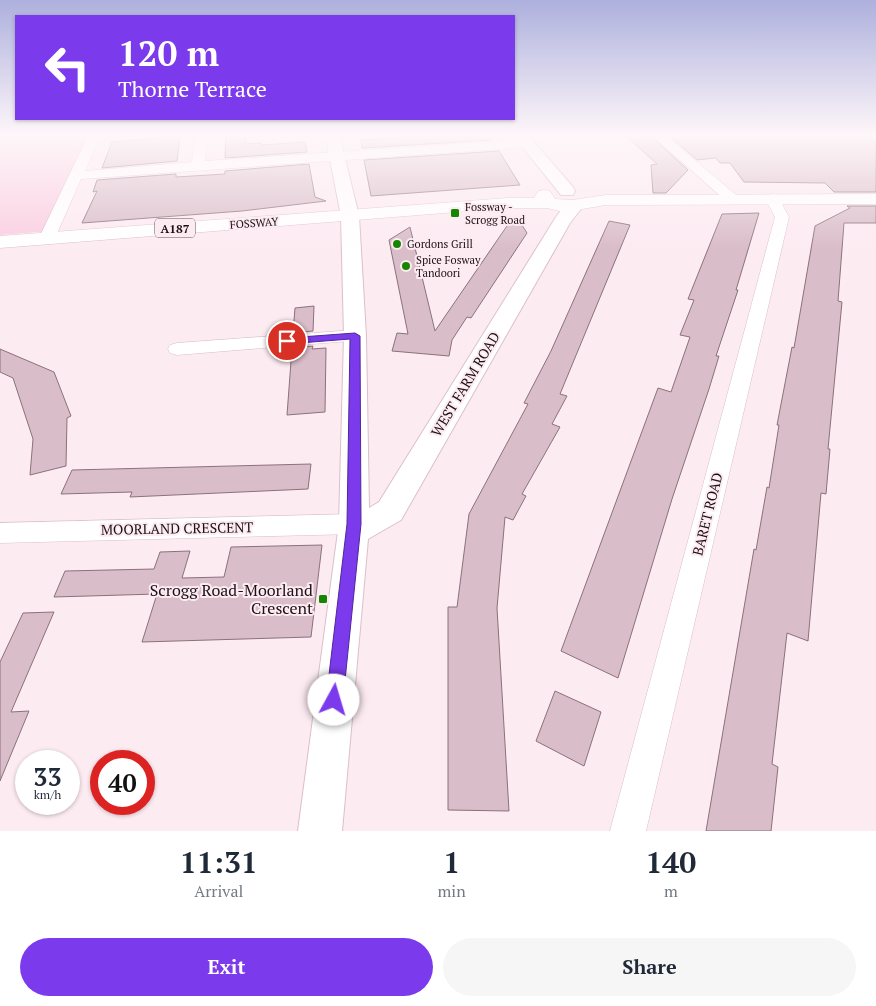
<!DOCTYPE html>
<html lang="en">
<head>
<meta charset="utf-8">
<style>
	:root { --surface:#fff; --page:#f6f6f7; --text:#1f2937; --muted:#747a83; --accent:#7c3aed }
	body { margin:0; font-family:"PT Serif",serif; background:var(--page); color:var(--text); height:100vh; display:flex; flex-direction:column; font-size:19px; white-space:nowrap }
	* { box-sizing:border-box; margin:0 }
	p { font-size:16px; color:var(--muted) }
	.icon { flex:none; width:28px; height:28px; fill:none; stroke:currentColor; stroke-width:2; stroke-linecap:round; stroke-linejoin:round }
	.map { position:relative; height:831px; overflow:hidden }
	.drawer { display:flex; flex-direction:column; background:var(--surface); flex:1 }
	.drawer>* { flex:none }
	.banner { position:absolute; left:15px; top:15px; width:500px; height:105px; border-radius:0px; box-shadow:0 1px 4px #0004; background:#7c3aed; color:#fff; overflow:hidden }
	.speed { position:absolute; left:15px; top:750px; display:flex; gap:10px; font-size:25px; font-weight:700; text-align:center }
	.speed>* { display:grid; place-content:center; width:65px; height:65px; border-radius:50%; background:var(--surface); box-shadow:0 1px 4px #0004; line-height:1 }
	.speed small { font-size:12px; font-weight:400 }
	.speed .limit { border:8px solid #d22; background:#fff; color:#111 }
	.pin { position:absolute; display:grid; place-items:center; width:42px; height:42px; color:#fff; margin:-21px; border:2px solid #fff; border-radius:50%; box-shadow:0 1px 5px #0007 }
	.me { position:absolute; width:55px; margin:-28px; rotate:6deg; stroke-linejoin:round; filter:drop-shadow(0 0 4px #0008) }
	.turn { display:flex; align-items:center; gap:18px; height:105px; padding:0 20px; font-size:22px }
	.turn .icon { width:65px; height:65px; stroke-width:2.5 }
	.turn b { display:block; font-size:35px; line-height:42px }
	.eta { display:flex; justify-content:space-evenly; align-items:center; height:85px; text-align:center }
	.eta b { font-size:30px; font-weight:600; line-height:35px }
	.cta { display:flex; gap:10px; margin-top:auto; padding:10px 20px }
	.cta a { flex:1; height:58px; border-radius:30px; background:var(--accent); color:#fff; font-size:20px; font-weight:600; line-height:58px; text-align:center }
	.cta a+a { background:var(--page); color:var(--text) }
	.map>svg:first-child { display:block }
	.green { fill:#facfe1 }
	.building { fill:#d9bdc8; stroke:#8b717c }
	.lines { fill:none; stroke-linecap:round; stroke-linejoin:round }
	.minor-casing { stroke:#dbbfca; stroke-width:1 }
	.tertiary-casing { stroke:#dbbfca; stroke-width:2 }
	.primary-casing { stroke:#dbbfca; stroke-width:1 }
	.minor { fill:#fff; fill-rule:evenodd }
	.tertiary { fill:#fff; fill-rule:evenodd }
	.primary { fill:#fff; fill-rule:evenodd }
	.route { fill:#7c3aed; stroke:#51269a }
	.poi-dot { fill:#168600; stroke:#fdebf2; stroke-width:2 }
	.labels { text-anchor:middle; dominant-baseline:central; stroke-width:4; stroke-linejoin:round; paint-order:stroke }
	.far-poi-label { font-size:11px; fill:#1b1115; stroke:#fdebf2; text-anchor:start }
	.far-street-label { font-size:11px; fill:#1b1115; stroke:#fdebf2 }
	.shield { fill:#fdebf2; stroke:#5f5257; stroke-width:1 }
	.shield-label { font-size:12px; font-weight:bold; fill:#1b1115 }
	.street-label { font-size:14px; fill:#1b1115; stroke:#fdebf2 }
	.near-poi-label { font-size:16px; fill:#1b1115; stroke:#fdebf2; text-anchor:end }
</style>
</head>
<body>
<div class="map">
<svg width="876" height="831" viewBox="0 0 876 831">
	<rect width="100%" height="100%" fill="#fdebf2"/>
	<!-- green -->
	<path class="green" d="M0,134H92L49,231L0,235Z"/>
	<!-- building -->
	<path class="building" d="M226,134H245L246,144L261,143V145L305,142L307,152L225,158Z
		M446,134H488L491,140L362,148L361,140Z
		M624,134H649L688,170L666,193H653L651,165L657,164Z
		M667,134H697V136L869,137L876,142V192H834L825,183L744,182L730,163H720L716,158L697,160Z
		M180,136L177,161L102,168L112,142Z
		M499,151L520,185L371,196L364,160Z
		M309,164L315,197L326,201L242,211L82,223L97,191L93,192L97,180L176,174V177L225,174V171Z
		M847,206H876V223H844L838,301L842,302L828,449H830L826,494L821,493L808,641L787,633L772,764L778,767L771,831H706L754,549L756,550L767,487L769,488L779,425H777L792,347L794,348L815,226L850,208Z
		M759,213L736,290H738L716,356H719L709,389L672,499L618,678L561,651L658,388L671,392L690,337L680,335L694,300L688,299L722,214Z
		M609,221L630,225L560,394L567,396L552,424L560,427L522,494L526,496L513,520L505,517L497,608L509,811L448,810V607H457L469,514L528,404L524,403L551,351Z
		M520,222L527,233L471,318L467,317L452,340L449,356L392,351L397,333L408,334L389,240L410,227L435,331L509,223Z
		M314,306L313,331L293,333L295,308Z
		M313,346L312,349L326,348L325,412L287,415L292,348Z
		M0,349L54,372L71,416L67,418L66,466L30,475L33,439L13,378L0,372Z
		M311,464L308,489L130,497L132,492L61,494L72,470Z
		M322,545L311,637L142,642L157,594L54,597L65,571L154,569L160,552L190,551L182,578L224,577L231,547Z
		M54,612L11,712L29,711L0,781V662L23,613Z
		M555,691L601,712L584,766L536,741Z"/>
	<g class="lines">
		<!-- minor casing -->
		<g class="minor-casing">
			<path id="minor" d="M89,134H101L85,171L192,162L195,134H207L205,161L526,139L532,143L526,147L81,179L55,238L52,241H42L39,238Z
				M651,134H664L736,195L738,198L736,201H726Z
				M772,194L777,195L789,217L646,831H610L775,217L765,198Z
				M355,330L362,332L364,336L362,340L177,355L170,353L168,349L170,345L177,343Z
				M354,514L363,517L366,524L363,531L354,534L0,543V523Z"/>
		</g>
		<!-- tertiary casing -->
		<g class="tertiary-casing">
			<path id="tertiary" d="M325,134H339L359,216L366,336L369,508L379,502L556,217C563,208 568,198 581,201L584,205L570,223L401,520L368,539L342,831H298L339,524L344,336L341,216Z
				M512,134H527L573,187L575,191L573,195H561Z"/>
		</g>
		<!-- primary casing -->
		<g class="primary-casing">
			<path id="primary" d="M544,190L550,191L555,199L573,200L606,195L876,194V204L606,205L564,212L547,208H508L0,248V236L508,198H534L538,191Z"/>
		</g>
		<!-- minor -->
		<use href="#minor" class="minor"/>
		<!-- tertiary -->
		<use href="#tertiary" class="tertiary"/>
		<!-- primary -->
		<use href="#primary" class="primary"/>
	</g>
	<!-- sky -->
	<linearGradient id="sky" x2="0" y2="1"><stop stop-color="#adb0dd"/><stop offset="0.54" stop-color="#fef6f9"/><stop offset="1" stop-color="#fef6f9" stop-opacity="0"/></linearGradient>
	<rect width="876" height="250" fill="url(#sky)"/>
	<!-- route -->
	<path class="route" d="M355,333L360,336L361,524L343,700L340,706L334,708L329,706L326,700L347,524L350,339L287,344L282,341L287,338Z"/>
	<!-- markers -->
	<g class="poi-dot">
		<rect x="450" y="208" width="10" height="10" rx="2.5"/>
		<circle cx="397" cy="244" r="5"/>
		<circle cx="406" cy="266" r="5"/>
		<rect x="318" y="594" width="10" height="10" rx="2.5"/>
	</g>
	<g class="labels">
		<!-- far-poi labels -->
		<g class="far-poi-label">
			<text x="465" y="207">Fossway -<tspan x="465" dy="13">Scrogg Road</tspan></text>
			<text x="407" y="244">Gordons Grill</text>
			<text x="416" y="260">Spice Fosway<tspan x="416" dy="13">Tandoori</tspan></text>
		</g>
		<!-- far-street labels -->
		<g class="far-street-label">
			<text transform="translate(254 223) rotate(-4)">FOSSWAY</text>
		</g>
		<!-- shield labels -->
		<rect class="shield" x="155" y="218.5" width="40" height="19" rx="4"/>
		<g class="shield-label">
			<text x="175" y="228">A187</text>
		</g>
		<!-- street labels -->
		<g class="street-label">
			<text transform="translate(465 384) rotate(-59)">WEST FARM ROAD</text>
			<text transform="translate(707 514) rotate(-76)">BARET ROAD</text>
			<text transform="translate(177 528) rotate(-1)">MOORLAND CRESCENT</text>
		</g>
		<!-- near-poi labels -->
		<g class="near-poi-label">
			<text x="313" y="590">Scrogg Road-Moorland<tspan x="313" dy="18">Crescent</tspan></text>
		</g>
	</g>
</svg>
<div class="speed"><div>33<small>km/h</small></div><div class="limit">40</div></div>
<div class="pin" style="left:287px;top:341px;background:#d93025"><svg class="icon" aria-label="arrive" viewBox="0 0 24 24"><path d="M6 21V4h12l-3 4 3 4H6"/></svg></div>
<svg class="me" style="left:334px;top:700px" viewBox="-20 -20 40 40"><circle r="19" fill="#fff"/><path d="M0-13L10 11 0 6-10 11z" fill="#7c3aed"/></svg>
<div class="banner">
<div class="turn"><svg class="icon" aria-label="left" viewBox="0 0 24 24"><path d="M17 20v-9H6M10 6l-5 5 5 5"/></svg><div><b>120 m</b>Thorne Terrace</div></div>
</div>
</div>
<section class="drawer">
<div class="eta">
<div><b>11:31</b><p>Arrival</p></div>
<div><b>1</b><p>min</p></div>
<div><b>140</b><p>m</p></div>
</div>
<div class="cta"><a>Exit</a><a>Share</a></div>
</section>
</body>
</html>
